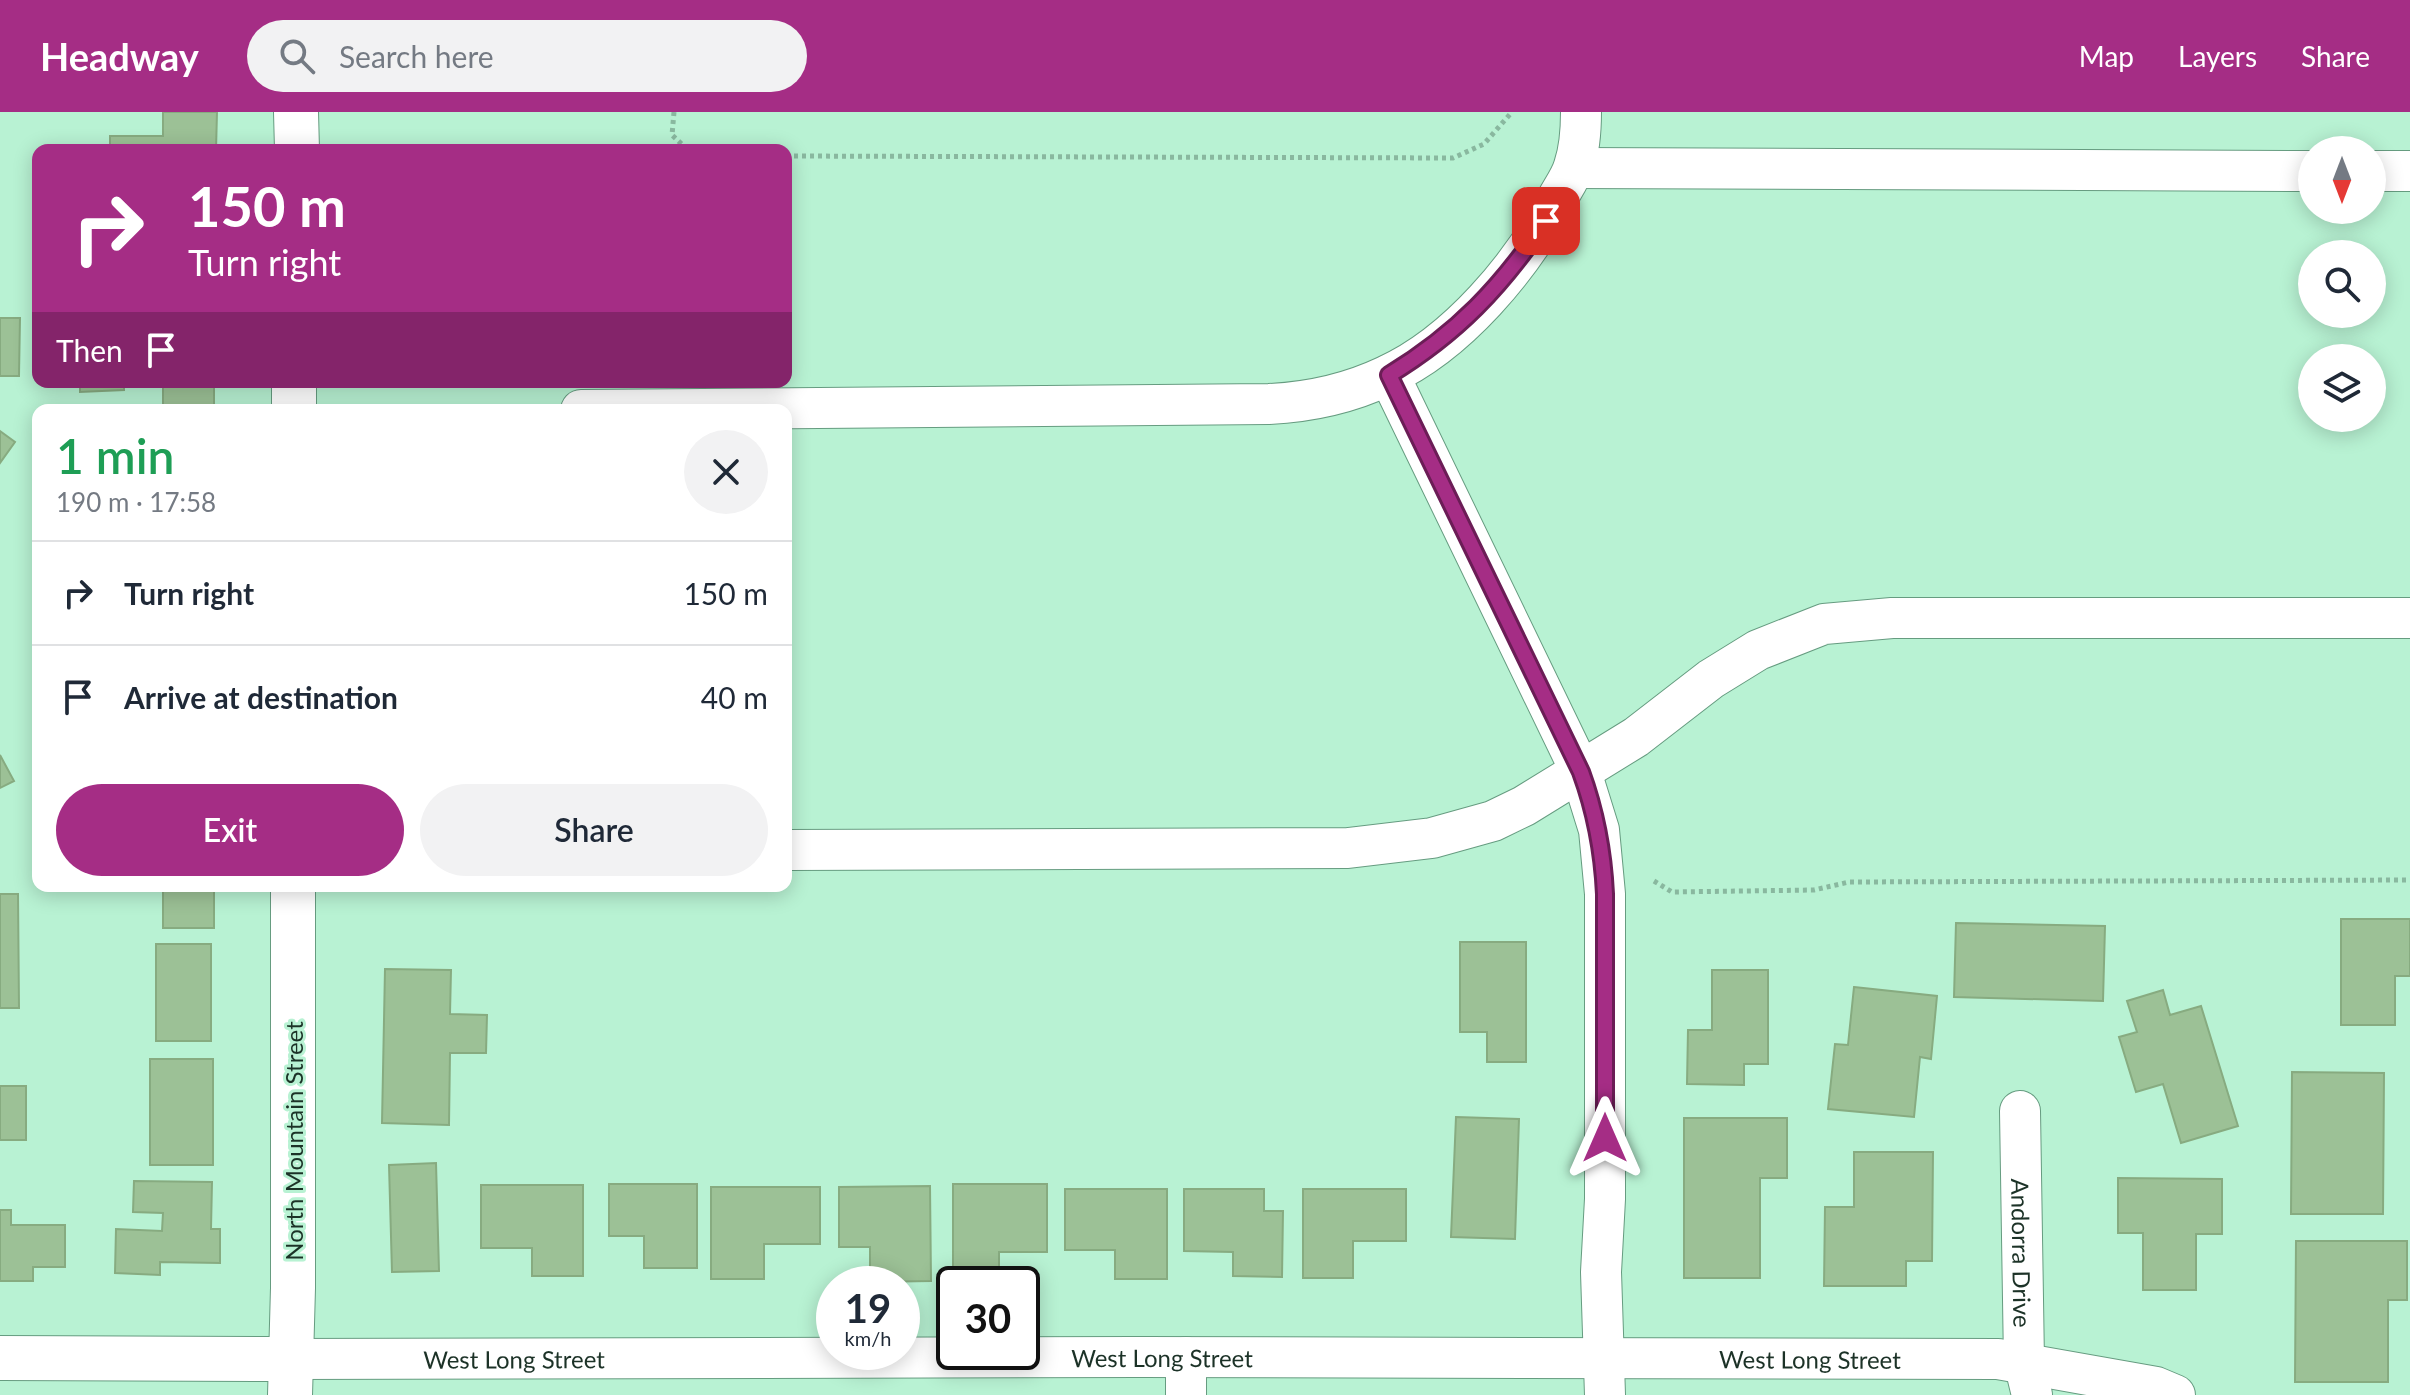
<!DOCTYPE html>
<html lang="en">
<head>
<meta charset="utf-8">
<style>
	:root { --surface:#fff; --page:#f2f2f3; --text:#1f2937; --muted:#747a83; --line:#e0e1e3; --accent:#a52d85 }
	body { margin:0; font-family:Lato,sans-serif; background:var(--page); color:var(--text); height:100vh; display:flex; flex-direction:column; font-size:30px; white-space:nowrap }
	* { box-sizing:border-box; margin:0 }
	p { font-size:26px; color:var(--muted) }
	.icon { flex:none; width:44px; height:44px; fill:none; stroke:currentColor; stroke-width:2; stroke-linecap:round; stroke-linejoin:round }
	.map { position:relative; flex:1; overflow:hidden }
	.sheet { position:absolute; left:32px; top:292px; width:760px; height:488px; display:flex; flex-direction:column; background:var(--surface); border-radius:16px; box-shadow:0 4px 20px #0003 }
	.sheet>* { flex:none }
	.top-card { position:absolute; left:32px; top:32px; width:760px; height:244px; border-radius:16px; box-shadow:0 4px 20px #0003; background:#a52d85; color:#fff; overflow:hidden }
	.needle { width:52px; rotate:180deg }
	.fabs { position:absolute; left:2298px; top:24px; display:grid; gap:16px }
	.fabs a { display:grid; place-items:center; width:88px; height:88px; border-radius:50%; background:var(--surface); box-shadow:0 4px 20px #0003; font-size:40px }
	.speed { position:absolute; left:816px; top:1154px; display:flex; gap:16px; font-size:40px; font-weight:700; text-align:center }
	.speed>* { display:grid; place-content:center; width:104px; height:104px; border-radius:50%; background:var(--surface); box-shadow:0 4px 20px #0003; line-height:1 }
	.speed small { font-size:20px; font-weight:400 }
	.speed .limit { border:4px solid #111; border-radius:12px; background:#fff; color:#111 }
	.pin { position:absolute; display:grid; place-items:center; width:68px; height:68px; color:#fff; margin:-34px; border-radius:16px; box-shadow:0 4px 12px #0006 }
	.me { position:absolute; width:88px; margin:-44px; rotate:0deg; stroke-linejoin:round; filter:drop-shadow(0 0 6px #0008) }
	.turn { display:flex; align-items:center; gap:28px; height:168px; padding:0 24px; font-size:36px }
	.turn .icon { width:104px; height:104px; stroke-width:2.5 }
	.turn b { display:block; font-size:56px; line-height:68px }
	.then { display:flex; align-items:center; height:76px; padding:0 24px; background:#0003; gap:16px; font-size:30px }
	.round { display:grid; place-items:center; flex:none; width:84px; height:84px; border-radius:42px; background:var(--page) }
	.overview { display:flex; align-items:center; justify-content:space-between; height:136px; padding:0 24px }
	h1 { font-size:48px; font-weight:600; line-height:60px; color:#1e9e55 }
	.button { display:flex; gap:16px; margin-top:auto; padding:16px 24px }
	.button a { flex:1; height:92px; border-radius:48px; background:var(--accent); color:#fff; font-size:32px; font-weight:600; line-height:92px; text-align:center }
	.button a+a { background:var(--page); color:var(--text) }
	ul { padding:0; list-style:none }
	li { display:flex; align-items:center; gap:24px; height:104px; padding:0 24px; border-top:2px solid var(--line) }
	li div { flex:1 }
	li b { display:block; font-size:30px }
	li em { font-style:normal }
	header { display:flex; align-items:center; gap:48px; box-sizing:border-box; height:112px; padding:0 40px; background:var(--accent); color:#fff }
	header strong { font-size:38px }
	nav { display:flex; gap:44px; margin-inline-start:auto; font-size:28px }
	.search { width:560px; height:72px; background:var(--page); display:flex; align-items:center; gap:20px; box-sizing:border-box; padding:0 28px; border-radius:44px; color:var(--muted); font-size:30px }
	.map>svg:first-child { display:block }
	.building { fill:#9cc196; stroke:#87ab80; stroke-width:2 }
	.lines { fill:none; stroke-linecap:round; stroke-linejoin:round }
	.minor-casing { stroke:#669c80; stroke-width:42 }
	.tertiary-casing { stroke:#669c80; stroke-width:46 }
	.path { stroke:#89b89f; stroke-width:5; stroke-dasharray:4 4; stroke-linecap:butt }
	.minor { stroke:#fff; stroke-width:40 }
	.tertiary { stroke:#fff; stroke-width:44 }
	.route-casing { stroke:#6b1d56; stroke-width:20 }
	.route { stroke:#a52d85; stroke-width:14 }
	.labels { text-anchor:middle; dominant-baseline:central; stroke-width:6; stroke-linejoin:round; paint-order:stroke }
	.street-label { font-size:24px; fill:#1c3227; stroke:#b8f2d3 }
</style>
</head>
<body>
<header>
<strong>Headway</strong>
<div class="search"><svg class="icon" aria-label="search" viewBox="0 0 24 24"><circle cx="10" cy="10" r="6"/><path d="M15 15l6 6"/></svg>Search here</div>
<nav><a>Map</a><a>Layers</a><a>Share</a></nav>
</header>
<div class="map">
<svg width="2410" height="1283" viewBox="0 0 2410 1283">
	<rect width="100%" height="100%" fill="#b8f2d3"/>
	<!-- building -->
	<path class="building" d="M163,0H217L216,38H110V24H163Z
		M0,206H20L19,264H0Z
		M80,270H124V278L80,280Z
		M163,270H214V298H163Z
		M0,319L15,330L0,351Z
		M0,643L14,669L0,676Z
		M163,774H214V816H163Z
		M0,782H18L19,896H0Z
		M2341,807H2410V864H2395V913H2341Z
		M1956,811L2105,814L2103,889L1954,885Z
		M1460,830H1526V950H1487V920H1460Z
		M156,832H211V929H156Z
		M385,857L451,858L450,902L487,903L486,941H450L449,1013L382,1011Z
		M1712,858H1768V952H1744V973L1687,972L1688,918H1712Z
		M1854,875L1937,884L1931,947L1920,945L1914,1005L1828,997L1835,932L1848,933Z
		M2163,878L2170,903L2201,894L2238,1014L2181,1031L2163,972L2136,980L2119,925L2137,920L2127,889Z
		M150,947H213V1053H150Z
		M2292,960L2384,961L2383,1102H2291Z
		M0,974H26V1028H0Z
		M1456,1005L1519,1007L1515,1127L1451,1125Z
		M1684,1006H1787V1066H1760V1166H1684Z
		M1854,1040H1933L1932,1149H1906V1174H1824L1825,1095H1854Z
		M436,1051L439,1159L392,1160L389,1053Z
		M2118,1066L2222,1067V1122H2196V1178H2143V1121H2118Z
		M134,1069L212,1070L211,1117H220V1151L160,1150V1163L115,1161L116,1117L162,1119L163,1101L133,1100Z
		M609,1072H697V1156H644V1124H609Z
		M953,1072H1047V1140H999V1167H953Z
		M481,1073H583V1164H532V1136H481Z
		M930,1074L931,1169L870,1170V1135H839V1075Z
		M711,1075H820V1132H764V1167H711Z
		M1065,1077H1167V1167H1115V1138H1065Z
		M1184,1077H1264V1099H1283L1282,1165L1233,1164V1140L1184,1139Z
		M1303,1077H1406V1129H1353V1166H1303Z
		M0,1098H11V1113H65V1155H33V1169H0Z
		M2296,1129H2407V1188H2388V1270H2295Z"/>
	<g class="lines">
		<!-- minor casing -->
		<g class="minor-casing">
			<g id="minor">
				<path d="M1574,56L2312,59"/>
				<path d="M2372,59H2410"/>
				<path d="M1389,263L1581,660L1599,718L1605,782V1087L1601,1160L1605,1283"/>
				<path d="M581,298L1269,292C1311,290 1348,282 1386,264C1457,232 1522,154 1557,87C1563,76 1571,65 1574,54C1580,36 1581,18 1581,0"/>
				<path d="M786,738L1348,736L1432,726L1493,709L1524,694L1636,625L1711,567L1758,538L1824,512L1892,506H2410"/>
				<path id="s1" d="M2020,999L2024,1250L2032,1283"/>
				<path id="s2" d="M290,1247L1139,1245L1998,1247L2156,1275L2175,1283"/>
				<path d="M1186,1283V1245"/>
			</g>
		</g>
		<!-- tertiary casing -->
		<g class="tertiary-casing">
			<path id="tertiary" d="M296,0L297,38
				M294,298V270
				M0,1246L290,1247
				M290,1283L293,1176V774"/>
		</g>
		<!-- path -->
		<path class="path" d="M674,0L672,23L688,38
			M786,44L1453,46L1484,32L1512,0
			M1654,769L1672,780L1814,778L1849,770L2410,768"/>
		<!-- minor -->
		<use href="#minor" class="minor"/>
		<!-- tertiary -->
		<use href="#tertiary" class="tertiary"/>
	</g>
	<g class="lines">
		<!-- route casing -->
		<g class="route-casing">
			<path id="route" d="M1546,109C1501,175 1458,221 1389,263L1581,660C1596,701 1603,739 1605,782V1026"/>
		</g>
		<!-- route -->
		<use href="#route" class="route"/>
	</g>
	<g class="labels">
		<!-- street labels -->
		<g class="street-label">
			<text transform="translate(293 1029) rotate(-90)">North Mountain Street</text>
			<text stroke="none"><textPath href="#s1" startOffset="142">Andorra Drive</textPath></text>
			<text stroke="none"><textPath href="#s2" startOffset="872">West Long Street</textPath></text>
			<text stroke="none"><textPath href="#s2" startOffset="1520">West Long Street</textPath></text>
			<text stroke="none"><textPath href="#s2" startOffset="224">West Long Street</textPath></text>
		</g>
	</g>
</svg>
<div class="fabs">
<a><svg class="needle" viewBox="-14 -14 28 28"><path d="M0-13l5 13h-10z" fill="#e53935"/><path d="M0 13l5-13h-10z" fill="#747a83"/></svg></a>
<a><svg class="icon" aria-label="search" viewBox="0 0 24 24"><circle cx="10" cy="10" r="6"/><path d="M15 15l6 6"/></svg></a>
<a><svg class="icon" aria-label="layers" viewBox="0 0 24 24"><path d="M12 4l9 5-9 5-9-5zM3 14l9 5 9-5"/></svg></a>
</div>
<div class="speed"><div>19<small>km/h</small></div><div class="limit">30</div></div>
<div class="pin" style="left:1546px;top:109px;background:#d93025"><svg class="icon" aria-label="arrive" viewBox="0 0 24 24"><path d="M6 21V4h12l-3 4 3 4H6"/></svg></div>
<svg class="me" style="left:1605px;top:1026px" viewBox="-20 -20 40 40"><path d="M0-17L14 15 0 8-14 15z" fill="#a52d85" stroke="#fff" stroke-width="4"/></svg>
<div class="top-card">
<div class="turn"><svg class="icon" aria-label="right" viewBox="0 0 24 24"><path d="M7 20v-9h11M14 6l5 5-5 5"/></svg><div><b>150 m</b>Turn right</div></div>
<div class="then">Then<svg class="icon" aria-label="arrive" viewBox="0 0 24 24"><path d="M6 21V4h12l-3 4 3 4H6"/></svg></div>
</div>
<section class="sheet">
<div class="overview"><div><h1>1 min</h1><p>190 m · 17:58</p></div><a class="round"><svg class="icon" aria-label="close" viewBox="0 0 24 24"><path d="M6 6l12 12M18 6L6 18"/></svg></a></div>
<ul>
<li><svg class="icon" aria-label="right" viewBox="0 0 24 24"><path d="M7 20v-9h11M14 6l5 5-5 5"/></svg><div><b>Turn right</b></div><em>150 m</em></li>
<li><svg class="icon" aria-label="arrive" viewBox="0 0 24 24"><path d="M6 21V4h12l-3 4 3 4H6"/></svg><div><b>Arrive at destination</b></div><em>40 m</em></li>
</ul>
<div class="button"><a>Exit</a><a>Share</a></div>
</section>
</div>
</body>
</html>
